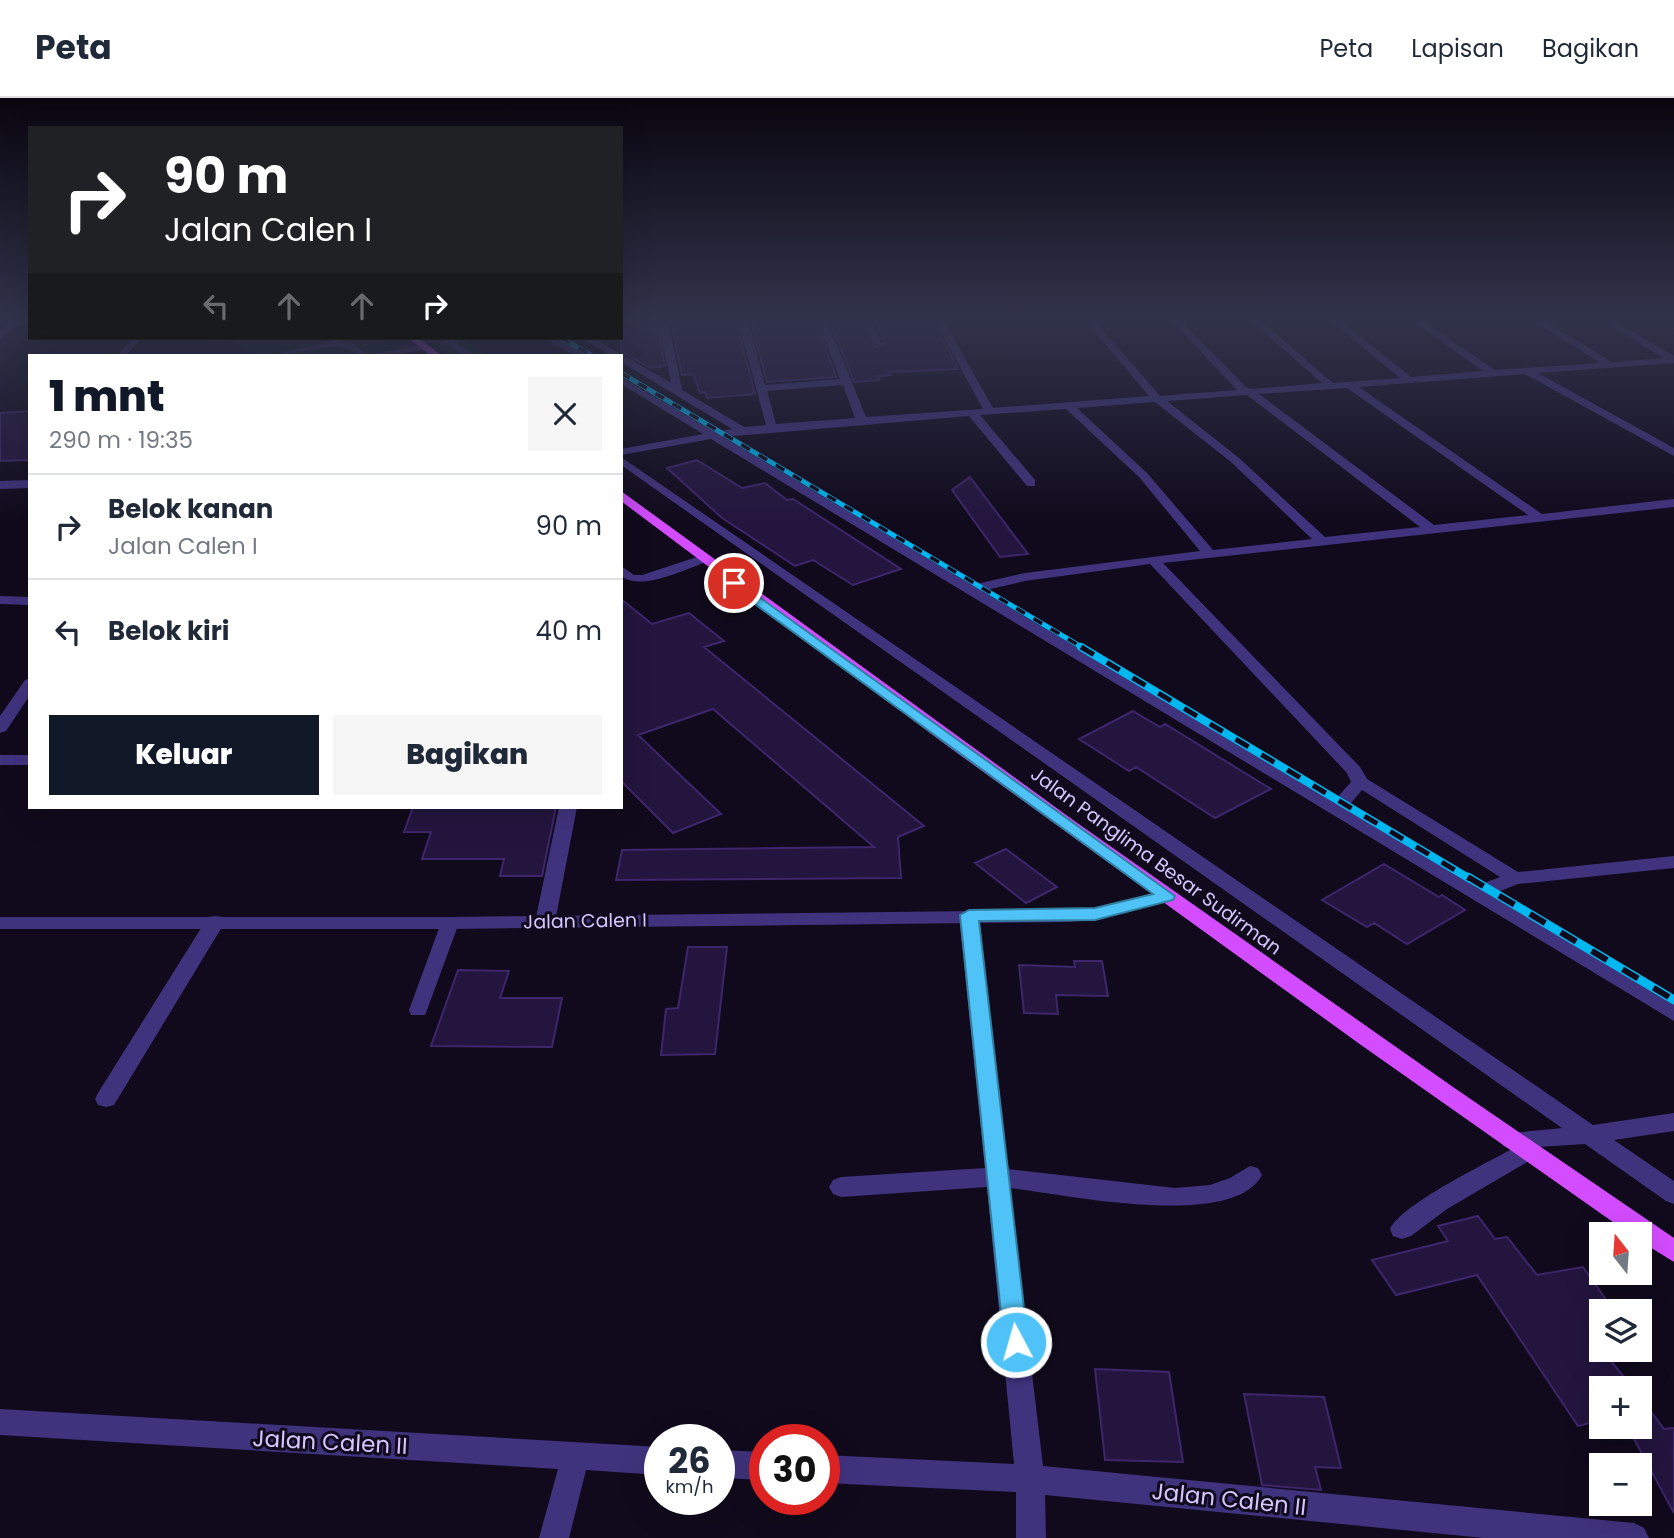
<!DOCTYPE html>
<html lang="id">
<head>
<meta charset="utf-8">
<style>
	:root { --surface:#fff; --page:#f6f6f7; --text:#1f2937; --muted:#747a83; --line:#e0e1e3; --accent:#111827 }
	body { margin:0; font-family:Poppins,sans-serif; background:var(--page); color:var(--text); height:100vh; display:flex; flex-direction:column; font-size:26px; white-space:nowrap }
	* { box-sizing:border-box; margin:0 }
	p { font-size:23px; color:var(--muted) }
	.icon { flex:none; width:38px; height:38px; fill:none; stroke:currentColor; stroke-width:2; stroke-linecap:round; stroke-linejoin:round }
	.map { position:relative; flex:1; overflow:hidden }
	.details { position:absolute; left:28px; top:256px; width:595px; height:455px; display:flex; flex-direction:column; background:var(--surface); border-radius:0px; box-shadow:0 7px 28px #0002 }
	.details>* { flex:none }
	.top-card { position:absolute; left:28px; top:28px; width:595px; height:214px; border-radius:0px; box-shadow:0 7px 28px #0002; background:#202124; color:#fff; overflow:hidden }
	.needle { width:46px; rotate:343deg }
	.buttons { position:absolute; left:1589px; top:1124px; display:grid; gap:14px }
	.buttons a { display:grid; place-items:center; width:63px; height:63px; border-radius:0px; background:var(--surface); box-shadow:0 7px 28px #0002; font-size:35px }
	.speed { position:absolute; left:644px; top:1326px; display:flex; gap:14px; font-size:35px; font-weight:700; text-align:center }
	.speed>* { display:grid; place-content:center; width:91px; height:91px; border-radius:50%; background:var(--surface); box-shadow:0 7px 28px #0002; line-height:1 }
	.speed small { font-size:18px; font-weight:400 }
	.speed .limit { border:10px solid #d22; background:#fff; color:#111 }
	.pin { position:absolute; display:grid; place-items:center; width:60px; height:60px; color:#fff; margin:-30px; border:4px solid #fff; border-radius:50%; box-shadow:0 2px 7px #0007 }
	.me { position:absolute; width:77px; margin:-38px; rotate:354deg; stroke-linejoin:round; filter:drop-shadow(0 0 5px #0008) }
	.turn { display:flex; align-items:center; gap:24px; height:147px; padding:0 21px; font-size:32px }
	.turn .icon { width:91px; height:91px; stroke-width:2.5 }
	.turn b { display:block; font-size:49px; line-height:60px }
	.lanes { display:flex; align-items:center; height:66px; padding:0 21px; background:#0003; justify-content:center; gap:35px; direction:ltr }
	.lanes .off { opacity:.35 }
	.round { display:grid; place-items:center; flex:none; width:74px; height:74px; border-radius:0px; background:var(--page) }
	.summary { display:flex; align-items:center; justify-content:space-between; height:119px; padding:0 21px }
	h1 { font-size:42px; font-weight:800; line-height:52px; color:var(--accent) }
	.action { display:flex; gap:14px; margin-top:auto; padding:14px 21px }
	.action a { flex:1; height:80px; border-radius:0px; background:var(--accent); color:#fff; font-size:28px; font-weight:800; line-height:80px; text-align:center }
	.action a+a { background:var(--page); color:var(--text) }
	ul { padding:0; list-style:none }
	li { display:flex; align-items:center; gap:21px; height:105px; padding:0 21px; border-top:2px solid var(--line) }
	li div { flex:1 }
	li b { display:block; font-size:26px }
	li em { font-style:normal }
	header { display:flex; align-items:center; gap:42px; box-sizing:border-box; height:98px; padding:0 35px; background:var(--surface); border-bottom:2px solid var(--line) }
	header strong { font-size:33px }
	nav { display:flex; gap:38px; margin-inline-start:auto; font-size:24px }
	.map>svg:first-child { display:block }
	.green { fill:#0d2426 }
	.building { fill:#23153e; stroke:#3d266b; stroke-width:2 }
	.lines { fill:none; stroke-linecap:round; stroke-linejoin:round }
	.service { fill:#40337e; fill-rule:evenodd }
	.minor { fill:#40337e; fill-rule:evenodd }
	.tertiary { fill:#40337e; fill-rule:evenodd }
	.primary { fill:#d44cff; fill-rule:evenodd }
	.rail-far2-casing { stroke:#00b8f0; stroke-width:5 }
	.rail-far1-casing { stroke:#00b8f0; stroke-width:8 }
	.rail-casing { stroke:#00b8f0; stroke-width:9 }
	.rail-far2 { stroke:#100a1c; stroke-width:3.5; stroke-dasharray:10; stroke-linecap:butt }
	.rail-far1 { stroke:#100a1c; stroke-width:5; stroke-dasharray:15; stroke-linecap:butt }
	.rail { stroke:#100a1c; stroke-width:6; stroke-dasharray:18; stroke-linecap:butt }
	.route { fill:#4fc3f7; stroke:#337fa1; stroke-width:2 }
	.labels { text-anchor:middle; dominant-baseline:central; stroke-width:6; stroke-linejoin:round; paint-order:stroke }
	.street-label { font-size:19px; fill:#d4c5ff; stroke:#100a1c }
	.near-street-label { font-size:23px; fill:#d4c5ff; stroke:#100a1c }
</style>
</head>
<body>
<header>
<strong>Peta</strong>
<nav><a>Peta</a><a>Lapisan</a><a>Bagikan</a></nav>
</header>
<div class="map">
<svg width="1674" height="1440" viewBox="0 0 1674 1440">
	<rect width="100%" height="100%" fill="#100a1c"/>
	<!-- green -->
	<path class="green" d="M178,240H379L400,257H252L234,243L206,245L209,240Z
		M423,240H461L487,257H448Z"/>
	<!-- building -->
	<path class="building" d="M621,223H656L665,268L650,270L621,253Z
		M671,223H736L755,296L707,300L705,294L700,295L693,276L682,277Z
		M751,223H816L836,279L767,284Z
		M830,223H863L875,249L884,245L877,223H933L958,271L889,274L891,277L877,278L880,282L854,284Z
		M30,313V362L0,363V315Z
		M697,362L742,390L765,385L787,402L793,401L901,471L853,487L813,462L795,468L722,420L667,370Z
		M970,379L1028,456L1000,459L952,392Z
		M621,501L652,526L689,515L724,543L704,549L924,728L898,739L901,780L616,782L622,752L874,749L713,611L638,637L721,716L673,735L621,683Z
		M1133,613L1160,629L1165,626L1271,691L1215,720L1136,669L1129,673L1079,641Z
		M413,709H556L542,778H500L504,761H422L431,734H404Z
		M1006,751L1057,789L1026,805L975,765Z
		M1384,766L1439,799L1442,797L1465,812L1407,846L1374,825L1367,829L1322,802Z
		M688,849H727L715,956L661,957L666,911L678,910Z
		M1074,863H1102L1108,898L1056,897L1058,916L1024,915L1019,867L1075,869Z
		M458,872L509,873L500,900H562L552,949L431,948Z
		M1478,1118L1495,1141L1507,1139L1537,1177L1583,1169L1614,1213H1601V1251L1633,1290H1601V1322L1578,1328L1477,1177L1396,1197L1372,1162L1448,1143L1438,1128Z
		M1095,1271L1169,1274L1183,1364L1105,1362Z
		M1244,1296L1324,1299L1341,1370L1315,1369L1321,1392L1262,1387Z
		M1640,1299L1664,1331L1674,1330V1415L1627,1328H1640Z"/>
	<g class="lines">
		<!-- service -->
		<path class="service" d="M133,240H142L126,257H117Z
			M336,243L352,245L367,257C355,258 349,248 337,249C314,249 293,258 271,257Z
			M425,246L428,247V251L390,257H371Z
			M703,457L707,458V464C685,471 641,494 621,478V468L634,477H642Z
			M450,819L456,821L459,825L427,912L425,917H411L409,912L441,825L444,821Z"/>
		<!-- minor -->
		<path class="minor" d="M12,223H22L0,242V234Z
			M658,223H668L682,292L744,329L766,327L738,223H748L765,287L840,281L818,223H827L866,319L983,311L935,223H944L993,310L1149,298L1086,223H1095L1160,298L1237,292L1172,223H1181L1246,289L1252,291L1322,285L1251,223H1261L1333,285L1400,280L1331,223H1341L1411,279L1483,273L1413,223H1423L1495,272L1600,265L1534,223H1545L1612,264L1663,260L1603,223H1614L1674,258V265L1538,275L1674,350V358L1525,276L1359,289L1542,416L1674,401V409L1163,465L1360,669L1367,681L1518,774L1674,758V770L1518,786L1490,797L1674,906V923L711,341L621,357V351L703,336L621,286V279L715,334L732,331L621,264V257H610L581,240H593L671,285ZM843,287L855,320L776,326L767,293ZM1347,290L1528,417L1434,427L1259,296ZM1247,297L1420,429L1325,439L1239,360L1167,303ZM1155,304L1231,364L1312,441L1213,452L1147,375L1077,310ZM1066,311L1139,379L1200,453L1025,475L972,487L723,339L969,318L1027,388H1035V382L980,317ZM1150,466L1347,675L1351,684L1334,703L982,493L1025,483ZM1362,692L1500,779L1476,788L1346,711Z
			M865,223H874L881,246H875Z
			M439,240H450L474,257H463Z
			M545,240H556L585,257H573Z
			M621,359L1593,1027L1674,1015V1033L1614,1042L1674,1083V1106L1666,1103L1585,1046L1538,1049L1540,1053L1536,1059L1447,1111L1411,1138L1402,1141L1393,1138L1390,1131C1402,1106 1485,1066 1512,1051L1503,1048L1500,1042L1503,1036L1562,1030L621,367Z
			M30,382V390L0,391V383Z
			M0,498L30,499V507L0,506Z
			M30,580V597L6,633L0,635V618L25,582Z
			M0,657H30V667H0Z
			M559,709H577L555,824L552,829H538L535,824Z
			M969,811L979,817L1008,1071L1175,1090L1210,1087L1230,1080L1250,1068L1258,1070L1262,1077C1233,1133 1064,1096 1010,1090L1043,1368L1634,1425L1644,1430L1649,1440H1484L1045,1397L1046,1440H1016V1394L824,1385V1357L1014,1366L987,1089L841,1099L833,1096L829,1089L833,1082L841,1079L985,1070L959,817Z
			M215,818L222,819L225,824L114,1007L106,1009L98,1007L95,1001L98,995L208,819Z
			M0,1311L660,1349V1377L586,1372L569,1440H539L558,1371L0,1337Z
			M719,1352L765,1354V1382L719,1380Z"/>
		<!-- tertiary -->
		<path class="tertiary" d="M1167,792L1176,798L1174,802L1095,822L1067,824L450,831H0V819H450L1067,812L1095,810Z"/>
		<!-- primary -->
		<path class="primary" d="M408,240H419L441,257H430Z
			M621,393L1073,722L1453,989L1674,1140V1164L1640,1143V1136H1630L1361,947L949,649L621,403Z"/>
		<!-- rail-far2 casing -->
		<g class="rail-far2-casing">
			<path id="rail-far2" d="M561,240L591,257
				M621,275L1083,550"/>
		</g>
		<!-- rail-far1 casing -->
		<g class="rail-far1-casing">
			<path id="rail-far1" d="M1081,549L1470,781"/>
		</g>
		<!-- rail casing -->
		<g class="rail-casing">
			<path id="rail" d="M1468,779L1674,902"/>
		</g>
		<!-- rail-far2 -->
		<use href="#rail-far2" class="rail-far2"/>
		<!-- rail-far1 -->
		<use href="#rail-far1" class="rail-far1"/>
		<!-- rail -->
		<use href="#rail" class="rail"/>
	</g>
	<!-- sky -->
	<linearGradient id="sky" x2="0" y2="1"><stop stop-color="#09060f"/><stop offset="0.52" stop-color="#31334b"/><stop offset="1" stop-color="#31334b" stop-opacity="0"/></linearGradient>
	<rect width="1674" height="425" fill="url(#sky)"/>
	<!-- route -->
	<path class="route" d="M734,481L1175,798L1173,802L1095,822L979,823L1028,1244L1024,1252L1016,1255L1007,1252L1004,1244L960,817L969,812L1095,810L1153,796L730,488L728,485Z"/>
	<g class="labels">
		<!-- street labels -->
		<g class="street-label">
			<text transform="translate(1156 763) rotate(36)">Jalan Panglima Besar Sudirman</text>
			<text transform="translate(585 823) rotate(-1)">Jalan Calen I</text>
		</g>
		<!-- near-street labels -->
		<g class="near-street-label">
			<text transform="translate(330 1344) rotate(3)">Jalan Calen II</text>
			<text transform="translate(1229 1401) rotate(6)">Jalan Calen II</text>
		</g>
	</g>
</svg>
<div class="buttons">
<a><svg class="needle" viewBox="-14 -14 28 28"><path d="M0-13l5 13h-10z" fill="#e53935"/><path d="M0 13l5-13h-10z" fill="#747a83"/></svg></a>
<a><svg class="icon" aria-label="layers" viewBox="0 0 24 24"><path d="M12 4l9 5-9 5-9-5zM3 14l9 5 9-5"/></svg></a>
<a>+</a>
<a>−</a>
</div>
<div class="speed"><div>26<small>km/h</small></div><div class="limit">30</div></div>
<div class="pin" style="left:734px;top:485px;background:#d93025"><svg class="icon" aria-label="arrive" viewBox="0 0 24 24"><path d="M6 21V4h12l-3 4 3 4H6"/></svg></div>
<svg class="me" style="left:1016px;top:1244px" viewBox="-20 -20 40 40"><circle r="17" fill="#4fc3f7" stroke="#fff" stroke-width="3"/><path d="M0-11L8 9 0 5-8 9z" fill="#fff"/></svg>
<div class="top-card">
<div class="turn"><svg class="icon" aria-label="right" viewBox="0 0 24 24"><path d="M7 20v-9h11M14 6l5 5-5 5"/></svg><div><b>90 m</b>Jalan Calen I</div></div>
<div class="lanes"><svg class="icon off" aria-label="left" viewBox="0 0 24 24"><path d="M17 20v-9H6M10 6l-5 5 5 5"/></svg><svg class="icon off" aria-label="ahead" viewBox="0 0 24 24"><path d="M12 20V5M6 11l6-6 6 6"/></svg><svg class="icon off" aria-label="ahead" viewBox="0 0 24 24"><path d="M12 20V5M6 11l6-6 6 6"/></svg><svg class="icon" aria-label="right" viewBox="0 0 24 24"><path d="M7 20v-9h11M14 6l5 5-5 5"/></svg></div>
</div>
<section class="details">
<div class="summary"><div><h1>1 mnt</h1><p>290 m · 19:35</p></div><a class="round"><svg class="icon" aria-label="close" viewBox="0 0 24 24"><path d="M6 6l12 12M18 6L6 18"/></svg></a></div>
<ul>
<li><svg class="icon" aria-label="right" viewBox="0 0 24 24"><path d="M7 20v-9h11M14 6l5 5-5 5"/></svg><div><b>Belok kanan</b><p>Jalan Calen I</p></div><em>90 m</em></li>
<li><svg class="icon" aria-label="left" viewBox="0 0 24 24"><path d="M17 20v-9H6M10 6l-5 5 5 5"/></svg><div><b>Belok kiri</b></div><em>40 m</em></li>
</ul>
<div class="action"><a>Keluar</a><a>Bagikan</a></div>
</section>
</div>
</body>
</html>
